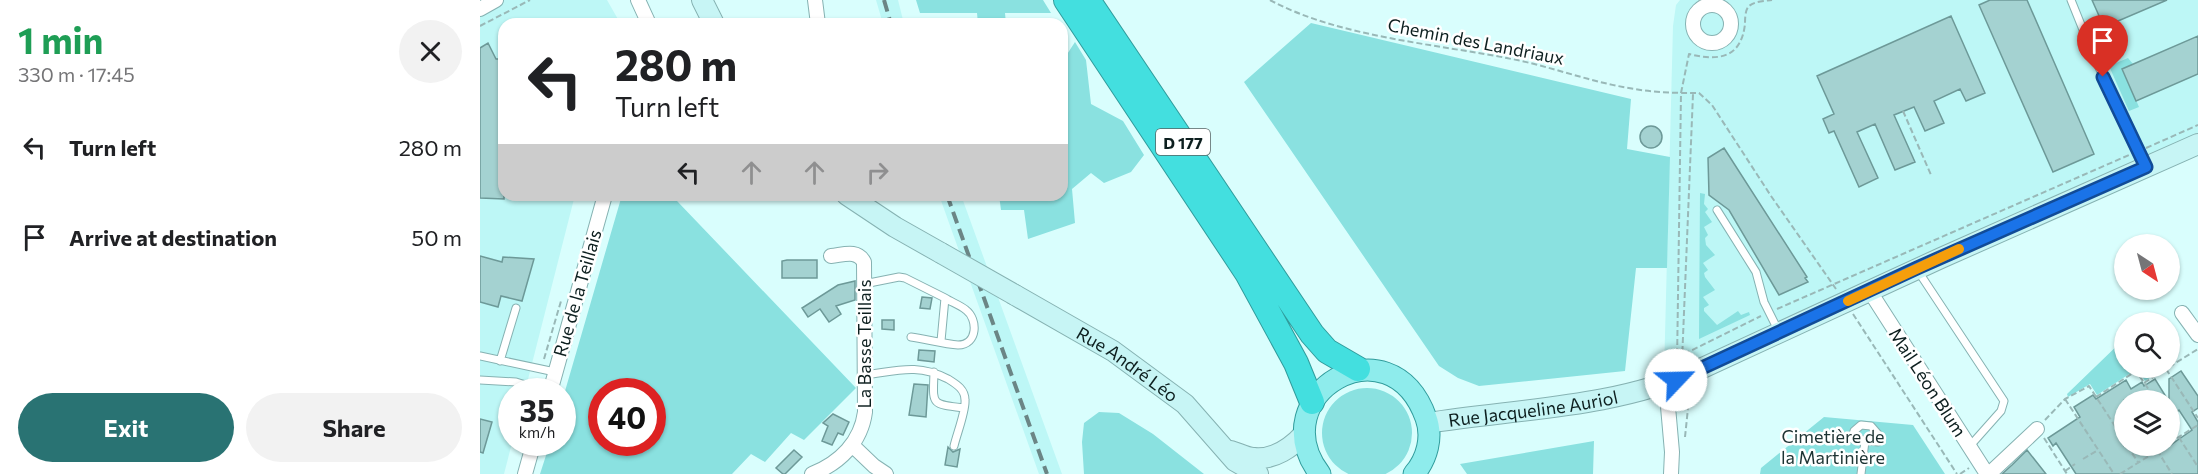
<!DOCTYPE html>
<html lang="en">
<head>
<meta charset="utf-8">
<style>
	:root { --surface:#fff; --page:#f2f2f2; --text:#202124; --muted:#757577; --accent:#297373 }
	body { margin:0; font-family:Commissioner,sans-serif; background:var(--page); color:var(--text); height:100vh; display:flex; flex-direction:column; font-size:22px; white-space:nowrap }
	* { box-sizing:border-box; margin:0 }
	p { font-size:20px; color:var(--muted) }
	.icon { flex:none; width:33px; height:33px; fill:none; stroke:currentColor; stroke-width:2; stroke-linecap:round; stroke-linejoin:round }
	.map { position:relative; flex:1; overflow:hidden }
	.drawer { display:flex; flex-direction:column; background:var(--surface); width:480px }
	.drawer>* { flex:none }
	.hud { position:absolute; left:18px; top:18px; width:570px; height:183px; border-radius:18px; box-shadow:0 2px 4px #0004; background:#fff; color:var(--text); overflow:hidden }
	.needle { width:39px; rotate:144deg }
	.tools { position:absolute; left:1634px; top:234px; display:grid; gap:12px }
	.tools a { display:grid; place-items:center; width:66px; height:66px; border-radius:50%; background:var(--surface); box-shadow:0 2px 4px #0004; font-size:30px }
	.speed { position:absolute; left:18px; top:378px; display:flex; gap:12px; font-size:30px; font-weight:700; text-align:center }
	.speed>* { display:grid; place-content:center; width:78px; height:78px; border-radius:50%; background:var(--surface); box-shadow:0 2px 4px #0004; line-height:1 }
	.speed small { font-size:15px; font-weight:400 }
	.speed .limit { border:9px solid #d22; background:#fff; color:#111 }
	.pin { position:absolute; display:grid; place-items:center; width:51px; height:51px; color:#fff; margin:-62px -26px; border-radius:50% 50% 50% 0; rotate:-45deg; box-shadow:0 0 6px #0007 }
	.pin .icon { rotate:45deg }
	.me { position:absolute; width:66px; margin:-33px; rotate:66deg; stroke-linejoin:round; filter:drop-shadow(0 0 4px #0008) }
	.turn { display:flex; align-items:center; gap:21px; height:126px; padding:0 18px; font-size:27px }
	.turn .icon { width:78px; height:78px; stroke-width:2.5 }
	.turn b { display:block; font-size:42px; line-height:51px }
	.lanes { display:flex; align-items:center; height:57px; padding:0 18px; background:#0003; justify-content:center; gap:30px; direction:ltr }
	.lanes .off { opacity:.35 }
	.round { display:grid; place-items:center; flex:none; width:63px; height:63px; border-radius:32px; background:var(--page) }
	.headline { display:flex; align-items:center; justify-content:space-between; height:102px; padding:0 18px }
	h1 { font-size:36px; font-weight:700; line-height:45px; color:#1e9e55 }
	.action { display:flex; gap:12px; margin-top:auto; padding:12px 18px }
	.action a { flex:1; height:69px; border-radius:36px; background:var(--accent); color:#fff; font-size:24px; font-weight:700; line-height:69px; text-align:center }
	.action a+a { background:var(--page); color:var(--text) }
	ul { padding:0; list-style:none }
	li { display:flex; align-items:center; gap:18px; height:90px; padding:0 18px }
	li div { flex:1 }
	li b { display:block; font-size:22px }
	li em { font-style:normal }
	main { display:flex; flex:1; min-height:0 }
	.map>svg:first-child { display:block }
	.built { fill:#bdf7f6 }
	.green { fill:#8ae1e0; fill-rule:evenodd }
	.building { fill:#a4d2d1; stroke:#6d9998; stroke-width:1.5 }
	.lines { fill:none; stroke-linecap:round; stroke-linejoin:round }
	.lane-casing { stroke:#86b2b2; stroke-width:9 }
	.street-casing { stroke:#86b2b2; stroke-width:16 }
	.secondary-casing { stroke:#86b2b2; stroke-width:22 }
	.primary-casing { stroke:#309c9c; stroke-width:23 }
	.highway-casing { stroke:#309c9c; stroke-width:26 }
	.path { stroke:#99b8b7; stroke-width:2; stroke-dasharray:6 3; stroke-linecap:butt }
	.lane { stroke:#fff; stroke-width:7 }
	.street { stroke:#fff; stroke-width:14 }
	.secondary { stroke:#c7f5f5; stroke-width:20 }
	.primary { stroke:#8eecec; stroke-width:21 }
	.highway { stroke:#43dfdf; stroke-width:24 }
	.rail { stroke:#6b8585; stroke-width:4; stroke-dasharray:12 6; stroke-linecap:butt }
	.secondary-bridge-casing { stroke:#86b2b2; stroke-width:22; stroke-linecap:butt }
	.secondary-bridge { stroke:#c7f5f5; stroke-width:20 }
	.route-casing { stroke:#114b97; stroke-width:15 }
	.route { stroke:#1a73e8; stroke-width:10 }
	.slow { stroke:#f59e0b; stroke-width:10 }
	.labels { text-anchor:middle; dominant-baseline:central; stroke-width:5; stroke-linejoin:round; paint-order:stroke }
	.shield { fill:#fff; stroke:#566262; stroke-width:1.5 }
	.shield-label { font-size:16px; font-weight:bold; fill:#0d1f1f }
	.street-label { font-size:18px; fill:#0d1f1f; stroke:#fff }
	.park-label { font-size:18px; fill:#1d3333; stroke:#fff }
</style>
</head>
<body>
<main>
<section class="drawer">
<div class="headline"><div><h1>1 min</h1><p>330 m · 17:45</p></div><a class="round"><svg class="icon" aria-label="close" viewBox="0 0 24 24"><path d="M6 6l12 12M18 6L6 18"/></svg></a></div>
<ul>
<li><svg class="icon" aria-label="left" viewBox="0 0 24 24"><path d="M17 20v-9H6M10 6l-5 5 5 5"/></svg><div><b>Turn left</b></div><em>280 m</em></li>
<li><svg class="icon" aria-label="arrive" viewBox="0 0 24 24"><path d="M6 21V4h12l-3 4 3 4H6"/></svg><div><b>Arrive at destination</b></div><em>50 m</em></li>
</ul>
<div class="action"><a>Exit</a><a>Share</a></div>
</section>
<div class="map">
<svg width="1718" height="474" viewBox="0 0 1718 474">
	<rect width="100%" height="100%" fill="#d9fefd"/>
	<!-- built -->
	<path class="built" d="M0,0H127L139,21L138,24H24V195H95L45,391L32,392V443L24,474H0Z
		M396,0H418L424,24H403Z
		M1200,0H1718V133L1184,374L1193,26L1196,5Z
		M459,195H481L582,474H559Z"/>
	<!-- green -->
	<path class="green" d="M436,0H563L571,13H525L526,24H498L497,13H440Z
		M831,23L1151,99L1147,149L1190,157L1187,268H1156L1145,371L999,386L978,378L959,366L764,82Z
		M595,42L606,60L611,104L643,121L664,155L651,172L624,183L611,173L592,189L595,223L548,239L544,210H521L519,195H582L585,133L582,62Z
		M1648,58L1653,64L1643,69L1659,107L1649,111L1629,66Z
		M1220,193L1225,194L1224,204L1228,209L1225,212L1232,222L1224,227L1228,235L1225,238L1226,245L1235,255L1223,263L1228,270L1224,273L1225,277L1235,290L1223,297L1229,305L1224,308V311L1237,325L1258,311L1261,315L1269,312L1270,315L1219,339Z
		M142,195H188L197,201L376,388L324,440L311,433L285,462L271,454L252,474H60L70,443L82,442L83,398ZM122,392H172V442H122Z
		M1644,339V368H1685L1665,381L1657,369L1617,395L1610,384L1588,397L1587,394Z
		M842 433a45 45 0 1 1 90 0a45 45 0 1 1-90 0Z
		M619,412L639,413L673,434L724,474H604L602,442L604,423Z
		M1344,417L1433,425L1465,474H1280L1281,468Z
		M1114,441L1113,474H987L980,464Z"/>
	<!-- building -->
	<path class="building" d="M1510,0H1547L1614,154L1573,172L1499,5Z
		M1612,0H1687L1624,27Z
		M1471,16L1505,93L1486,101L1480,89L1454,101L1464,123L1445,131L1434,107L1414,115L1435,162L1415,170L1395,124L1377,132L1398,178L1379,187L1354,131L1349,133L1343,119L1354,114L1337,76Z
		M1718,36V74L1656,101L1642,69Z
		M8,43L16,59H24V199L0,198V48Z
		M1160 137a11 11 0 1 1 22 0a11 11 0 1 1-22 0Z
		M1244,148L1327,277L1325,278L1328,282L1299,295L1249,210L1229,195L1228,158Z
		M0,256L22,262L23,257L54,259L42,301L21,296L18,307L0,302Z
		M307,260H337V278H302V261Z
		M375,281V300L356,306L361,314L349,322L340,309L328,317L322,308L358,285Z
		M442,297L452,298L450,309L440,308Z
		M402,320H414V330L402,329Z
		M439,350L455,351L454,362L438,360Z
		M1701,371L1718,396V408L1712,412L1718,422V474H1596L1576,443L1573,446L1568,438L1600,417L1594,407L1613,395L1616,399L1646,380L1651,389L1662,382L1664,386L1675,379L1688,400H1644V446H1689L1712,430L1699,410L1689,417V379Z
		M434,384L448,385L446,417L429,415Z
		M353,414L369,422L363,435L358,433L352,445L342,441L348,426L343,423Z
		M0,419L12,422L3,453L0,452Z
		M468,447L473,452L480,449L477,467L465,465Z
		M314,450L322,457L305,474H303L296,468Z
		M1547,450L1566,474H1522L1532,465Z"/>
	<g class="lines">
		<!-- lane casing -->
		<g class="lane-casing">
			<path id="lane" d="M1591,0L1614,57L1665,164
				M1237,210L1276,272L1284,302L1298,330
				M1438,271L1524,401L1521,411L1489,447
				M384,284L419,277L425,278L465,298L461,341
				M431,337C445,339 465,344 478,345C498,345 498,319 486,310C480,305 471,302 465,298
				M0,356L75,372
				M20,361L36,308
				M454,372C453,405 450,404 484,408
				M385,375C417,371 437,363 468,379C476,384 485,389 485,400C486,411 477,433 474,446
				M0,380L36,382L68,392
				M1346,435L1398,442V434L1391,426L1381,425L1374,431L1372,439
				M1381,474L1385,441"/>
		</g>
		<!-- street casing -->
		<g class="street-casing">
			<path id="street" d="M158,0L169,24
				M335,0L338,24
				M1213 24a19 19 0 1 1 38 0a19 19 0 1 1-38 0Z
				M0,9L16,0
				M1389,290L1507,474
				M1702,313L1718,335
				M1186,384L1192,452L1191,474
				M70,392L125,195
				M372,445L394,466L406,474
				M45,474L54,442
				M332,474C360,463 381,442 385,412L384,262C377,249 363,255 351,256
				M1509,474L1557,429"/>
		</g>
		<!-- secondary casing -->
		<g class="secondary-casing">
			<g id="secondary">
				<path d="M222,0L234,24"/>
				<path d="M367,195L415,227L461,253"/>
				<path id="s1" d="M535,295L633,351L705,404L755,461L778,474"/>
				<path id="s2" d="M948,423C1035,409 1135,408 1216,371L1461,258L1718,144"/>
				<path d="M751,451C758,453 767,458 774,458C794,460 812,447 824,434"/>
			</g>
		</g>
		<!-- primary casing -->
		<g class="primary-casing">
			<path id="primary" d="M840,474C780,395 910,317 946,418C953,437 947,459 934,474"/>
		</g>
		<!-- highway casing -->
		<g class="highway-casing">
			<path id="highway" d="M586,0L767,273L816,363L832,402
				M608,0L832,334L847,351L878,369"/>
		</g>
		<!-- path -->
		<path class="path" d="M790,0C858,37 956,44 1032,59C1073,67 1113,83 1155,89C1176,93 1198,93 1219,93L1232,105L1291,196L1356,289
			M1219,0L1225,6
			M0,26L50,0
			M1423,111L1451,175
			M1666,148L1718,125
			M1297,309L1649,155
			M1373,314L1477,474
			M1196,358L1281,316
			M64,359L81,301
			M1202,361L1213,94
			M1197,363L1201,93L1209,54C1238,61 1261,59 1265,24C1265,19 1265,10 1269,6C1275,1 1285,1 1292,0
			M1689,367L1718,349
			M1686,369L1718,418
			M1664,383L1687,368
			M1616,397L1656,371L1676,400
			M1585,399L1634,474
			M1565,420L1585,399L1609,386L1644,440
			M1689,422L1718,467
			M1205,437L1210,389
			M1564,438L1587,474
			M1689,443L1718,425
			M1647,446L1658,462
			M1677,450L1692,474
			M1603,459L1618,450
			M1585,471L1595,464
			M1480,474L1489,468
			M1640,474L1685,446"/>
		<!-- lane -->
		<use href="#lane" class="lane"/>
		<!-- street -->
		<use href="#street" class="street"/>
		<!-- secondary -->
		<use href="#secondary" class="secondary"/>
		<!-- primary -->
		<use href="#primary" class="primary"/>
		<!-- highway -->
		<use href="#highway" class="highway"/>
		<!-- rail -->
		<path class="rail" d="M404,0L411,24
			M467,195L567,474"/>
		<!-- secondary-bridge casing -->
		<g class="secondary-bridge-casing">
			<path id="secondary-bridge" d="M461,253L535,295"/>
		</g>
		<!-- secondary-bridge -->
		<use href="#secondary-bridge" class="secondary-bridge"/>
	</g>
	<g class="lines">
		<!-- route casing -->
		<g class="route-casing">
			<path id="route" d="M1196,380L1437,268L1666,167L1623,77"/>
		</g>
		<!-- route -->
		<use href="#route" class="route"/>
		<!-- slow -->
		<path class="slow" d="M1368,301L1479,249"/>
	</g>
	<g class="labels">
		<!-- shield labels -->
		<rect class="shield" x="676" y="129" width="54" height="26" rx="4.5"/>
		<g class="shield-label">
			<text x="703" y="142">D 177</text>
		</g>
		<!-- street labels -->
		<g class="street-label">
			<text transform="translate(996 41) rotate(11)">Chemin des Landriaux</text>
			<text transform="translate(97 293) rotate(-74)">Rue de la Teillais</text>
			<text transform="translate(384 344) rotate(-90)">La Basse Teillais</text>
			<text stroke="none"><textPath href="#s1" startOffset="132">Rue André Léo</textPath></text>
			<text transform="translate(1448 382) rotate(57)">Mail Léon Blum</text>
			<text stroke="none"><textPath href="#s2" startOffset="106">Rue Jacqueline Auriol</textPath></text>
		</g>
		<!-- park labels -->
		<g class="park-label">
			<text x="1353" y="436">Cimetière de<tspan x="1353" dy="21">la Martinière</tspan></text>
		</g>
	</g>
</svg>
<div class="tools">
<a><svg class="needle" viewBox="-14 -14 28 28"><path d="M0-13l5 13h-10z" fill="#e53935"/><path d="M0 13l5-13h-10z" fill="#757577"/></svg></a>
<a><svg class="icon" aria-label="search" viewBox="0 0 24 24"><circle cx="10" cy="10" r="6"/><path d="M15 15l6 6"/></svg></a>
<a><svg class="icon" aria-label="layers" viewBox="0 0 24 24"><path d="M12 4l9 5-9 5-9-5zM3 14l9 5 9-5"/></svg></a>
</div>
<div class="speed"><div>35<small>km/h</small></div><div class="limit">40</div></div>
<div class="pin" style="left:1623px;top:77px;background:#d93025"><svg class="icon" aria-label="arrive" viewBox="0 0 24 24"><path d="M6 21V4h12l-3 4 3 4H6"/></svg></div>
<svg class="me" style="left:1196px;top:380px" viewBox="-20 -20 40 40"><circle r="19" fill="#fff"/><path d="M0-13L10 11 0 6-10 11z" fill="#1a73e8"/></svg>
<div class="hud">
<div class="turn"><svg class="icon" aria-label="left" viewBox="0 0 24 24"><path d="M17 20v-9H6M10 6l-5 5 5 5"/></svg><div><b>280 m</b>Turn left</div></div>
<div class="lanes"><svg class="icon" aria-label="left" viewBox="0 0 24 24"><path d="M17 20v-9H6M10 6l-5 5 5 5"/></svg><svg class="icon off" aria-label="ahead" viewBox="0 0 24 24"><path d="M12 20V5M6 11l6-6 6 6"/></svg><svg class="icon off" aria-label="ahead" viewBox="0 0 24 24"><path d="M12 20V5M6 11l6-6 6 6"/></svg><svg class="icon off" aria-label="right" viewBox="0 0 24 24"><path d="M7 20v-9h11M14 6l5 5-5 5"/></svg></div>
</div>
</div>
</main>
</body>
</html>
